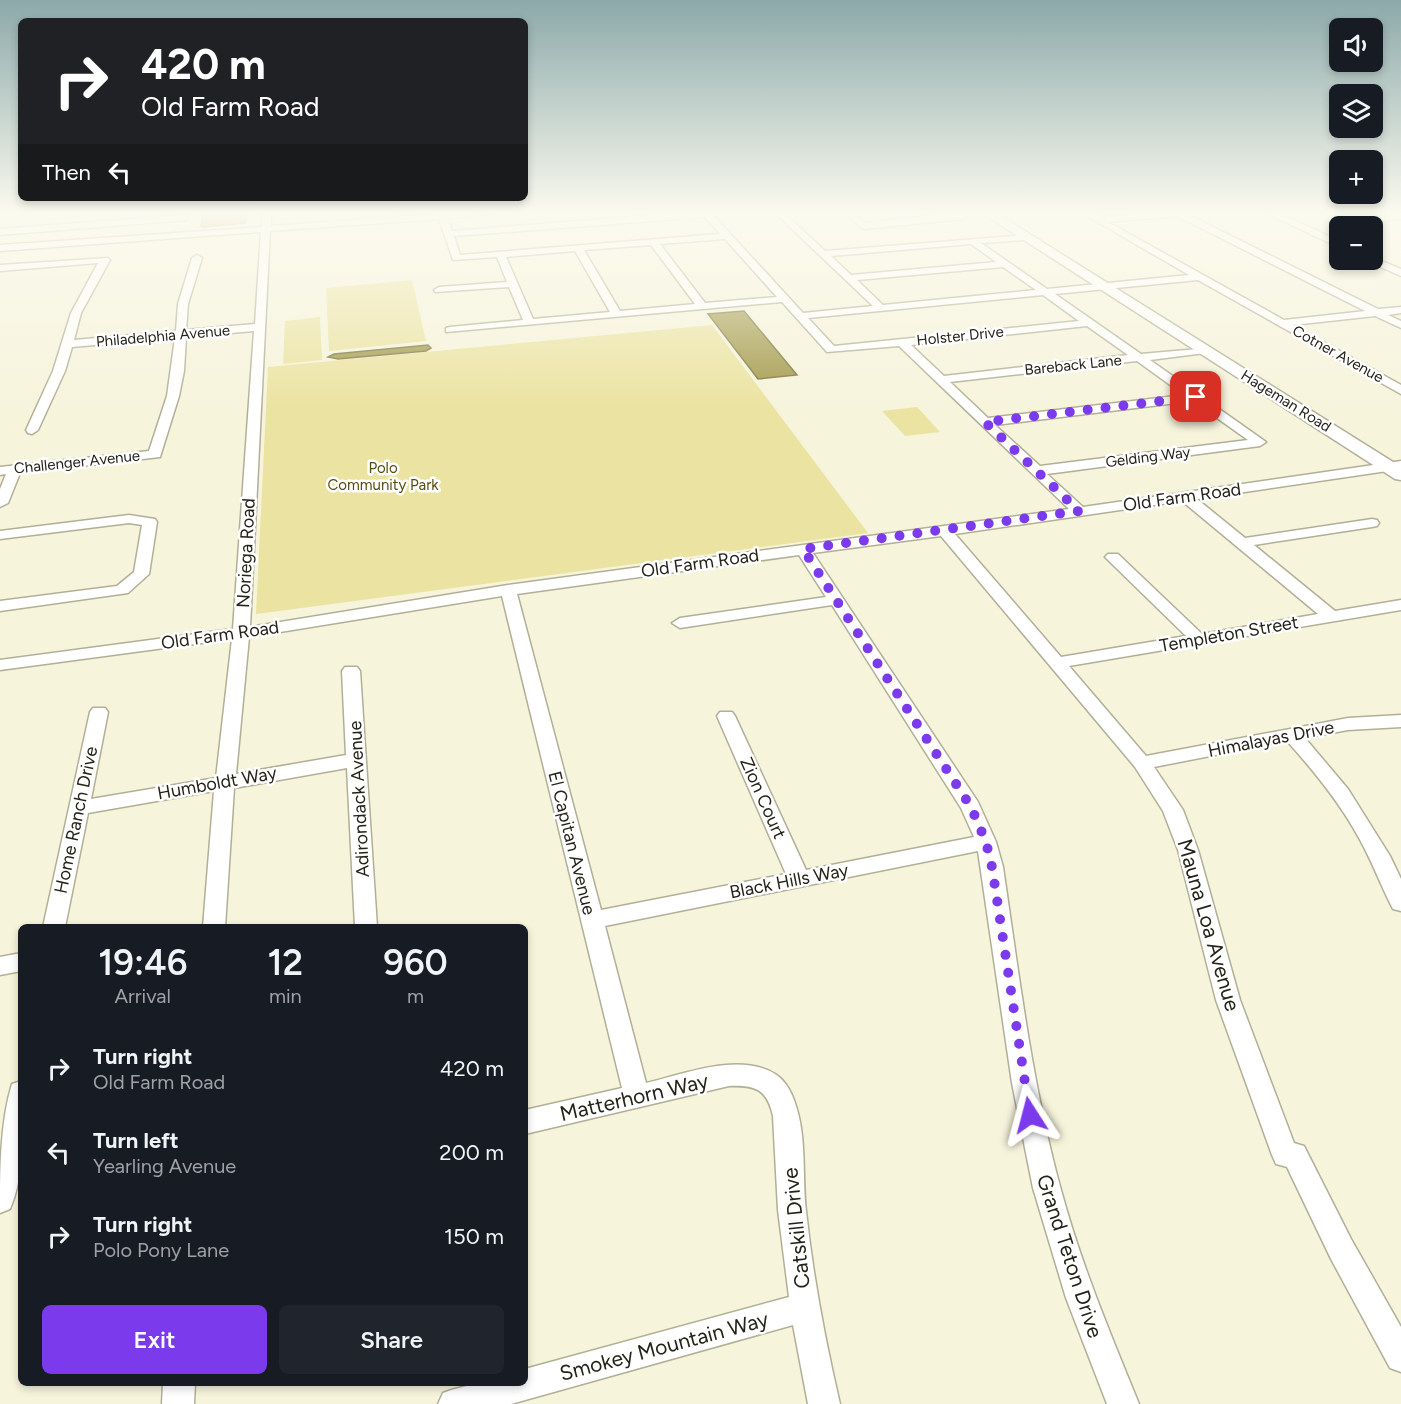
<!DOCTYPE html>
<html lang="en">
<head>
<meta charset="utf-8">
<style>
	:root { --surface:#171b24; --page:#20242c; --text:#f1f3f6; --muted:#9ea1a6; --accent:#7c3aed }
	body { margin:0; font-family:Figtree,sans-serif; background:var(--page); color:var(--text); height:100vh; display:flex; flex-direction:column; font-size:22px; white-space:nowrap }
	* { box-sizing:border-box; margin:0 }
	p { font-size:20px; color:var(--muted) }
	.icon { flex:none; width:33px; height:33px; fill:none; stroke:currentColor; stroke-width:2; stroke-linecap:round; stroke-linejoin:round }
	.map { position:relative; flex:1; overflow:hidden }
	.details { position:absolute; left:18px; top:924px; width:510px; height:462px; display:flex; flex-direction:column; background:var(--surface); border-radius:9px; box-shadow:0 3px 9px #0003 }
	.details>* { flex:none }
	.hud { position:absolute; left:18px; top:18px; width:510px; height:183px; border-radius:9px; box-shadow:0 3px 9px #0003; background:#202124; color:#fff; overflow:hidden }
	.fabs { position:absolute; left:1329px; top:18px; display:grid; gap:12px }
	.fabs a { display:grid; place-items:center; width:54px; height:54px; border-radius:9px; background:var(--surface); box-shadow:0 3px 9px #0003; font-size:30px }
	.pin { position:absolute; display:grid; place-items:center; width:51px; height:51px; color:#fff; margin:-26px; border-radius:12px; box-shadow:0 3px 9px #0006 }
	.me { position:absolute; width:66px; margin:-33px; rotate:351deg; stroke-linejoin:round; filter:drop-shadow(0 0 4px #0008) }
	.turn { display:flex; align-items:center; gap:21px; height:126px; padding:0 24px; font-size:27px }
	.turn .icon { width:78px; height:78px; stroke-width:2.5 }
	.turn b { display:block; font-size:42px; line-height:51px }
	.then { display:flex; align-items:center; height:57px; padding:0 24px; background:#0003; gap:12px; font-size:22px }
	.eta { display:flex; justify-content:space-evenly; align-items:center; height:102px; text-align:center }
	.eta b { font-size:36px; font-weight:600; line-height:42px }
	.action { display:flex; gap:12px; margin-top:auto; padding:12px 24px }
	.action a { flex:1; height:69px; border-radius:9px; background:var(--accent); color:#fff; font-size:24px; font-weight:600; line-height:69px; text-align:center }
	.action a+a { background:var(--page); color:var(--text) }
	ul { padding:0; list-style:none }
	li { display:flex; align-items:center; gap:18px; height:84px; padding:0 24px }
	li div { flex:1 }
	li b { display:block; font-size:22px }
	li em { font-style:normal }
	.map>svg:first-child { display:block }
	.green { fill:#ebe3a1 }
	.water { fill:#a3994b; stroke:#7d763c; stroke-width:1.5 }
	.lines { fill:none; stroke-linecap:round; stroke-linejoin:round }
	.minor-casing { stroke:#b1af97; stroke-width:3 }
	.major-casing { stroke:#b1af97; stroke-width:3 }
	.minor { fill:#fff; fill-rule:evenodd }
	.major { fill:#fff; fill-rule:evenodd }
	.route { stroke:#7c3aed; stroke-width:10; stroke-dasharray:0 18 }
	.labels { text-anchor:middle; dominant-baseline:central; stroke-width:5; stroke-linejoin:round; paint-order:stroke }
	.far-street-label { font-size:15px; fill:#232319; stroke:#fff }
	.far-park-label { font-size:15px; fill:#554e12; stroke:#fff }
	.street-label { font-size:18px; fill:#232319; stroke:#fff }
	.near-street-label { font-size:21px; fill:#232319; stroke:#fff }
</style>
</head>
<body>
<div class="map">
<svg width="1401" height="1404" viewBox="0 0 1401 1404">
	<rect width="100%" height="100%" fill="#f6f4db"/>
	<!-- green -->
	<path class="green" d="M412,280L426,341L329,351L326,288Z
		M320,317L322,360L283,364L285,321Z
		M712,325L868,533L256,614L268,367Z
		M917,407L940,432L905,436L882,411Z"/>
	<!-- water -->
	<path class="water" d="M203,213H246L245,223L204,227L201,226Z
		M744,311L797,375L758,379L708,314Z
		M428,345L431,348L426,351L338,359L328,357L334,354Z"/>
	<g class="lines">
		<!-- minor casing -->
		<g class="minor-casing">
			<path id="minor" d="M263,213H271V226L449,213H495L448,219L452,231L681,213H723L714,216L803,313L873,306L775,213H784L825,251L1028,235V239L1025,240L981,243L1047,289L1189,275L1082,213H1093L1100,217L1185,213L1378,309L1401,307V313L1388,315L1401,321V328L1375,316L1293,325L1401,385V394L1198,280L1055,294L1141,354L1209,348V352L1205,353L1150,360L1266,442L1260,446L1047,474L1083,507L1401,461V469L1197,499L1245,538L1372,519L1377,520L1379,523L1377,526L1372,527L1254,545L1335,611L1401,600V610L1069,666L1146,756L1348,718L1401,715V727L1348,730L1305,738L1348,789L1390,856L1401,879V911L1393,909C1381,886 1372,861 1359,838C1340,803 1314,771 1287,741L1154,767L1183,810L1198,850L1240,1000L1294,1143L1304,1146L1351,1239L1401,1327V1372L1390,1368L1331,1259L1287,1167L1276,1164L1272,1155L1216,1000L1178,850L1163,811L1135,767L941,536L813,553L978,802L996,842L1003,867C1019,975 1032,1085 1061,1190C1081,1264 1110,1333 1139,1404H1107L1066,1298L1033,1188L1012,1083L978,851L605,926L646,1083C684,1074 739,1052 775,1074C785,1080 791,1091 795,1103C807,1137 802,1176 806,1211C813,1276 825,1340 840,1404H808L793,1325L511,1404H438L443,1393C470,1382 496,1383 525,1383V1369L789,1297L778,1210L773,1116C767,1089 755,1085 729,1086L525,1134V1110L622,1088L502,596L249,637L236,774L346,755L342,671L345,667H357L360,671L377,927H355L347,768L234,788L225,927H203L214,791L88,813L65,927H43L90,712L93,708H105L108,712L91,799L216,778L232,639L0,670V660L233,629L254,331L186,337L184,371L179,396L160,457L20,473L8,503L0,507V489L6,474L0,475V467L149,451L167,396L175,338L72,347L65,371L38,430L32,434L28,433L26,430L53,371L71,313L98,263L0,271V265L108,258L110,260L81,313L74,340L176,331L178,304L192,258L197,255L202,258L188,304L186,330L255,324L261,232L0,251V245L262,227ZM1177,216L1365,311L1284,320L1108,222ZM705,217L720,234L460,255L454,236ZM439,219L453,260L497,257L507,282L439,287L434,290L435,292L509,287L523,320L450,327L446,328V332L782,302L827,352L899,346L1069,509L508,585L250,627L270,231ZM725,239L777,297L705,303L660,244ZM971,244L996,262L851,275L831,256ZM651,245L695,304L620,311L584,250ZM575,251L610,312L533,319L506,257ZM1003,267L1036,290L883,305L857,280ZM1043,295L1079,321L834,346L808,318ZM1087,326L1128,355L944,376L911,345ZM1137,361L1184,395L988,418L950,382ZM1193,401L1248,440L1040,466L995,425ZM1182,501L1318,614L1202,634L1118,554H1108L1105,557L1108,560L1186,636L1061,657L955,534ZM799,555L826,597L680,618L672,623L680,628L832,605L961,808L974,837L806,870L735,716L732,712H720L717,716L786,874L601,910L517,594Z
				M845,213H854L865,223L955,213H966L968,216L964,219L863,229Z
				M1266,213H1278L1340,241V248Z
				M1369,213L1385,215L1401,213V219L1384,221Z
				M184,215L187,216V220L0,235V229Z
				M1372,257L1401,269V276L1369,262L1368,260H1372Z
				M129,515L155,519L157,522L149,574L128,593L0,611V601L117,586L134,572L142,525L129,523L0,539V531Z
				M21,953V971L0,975V957Z
				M21,1081C21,1122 27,1170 10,1209L0,1213C0,1172 0,1123 12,1084Z
				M163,1383H195L194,1404H162Z"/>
		</g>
		<!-- major casing -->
		<g class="major-casing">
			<path id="major" d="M982,213H996L1401,467V480L1395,479Z"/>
		</g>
		<!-- minor -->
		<use href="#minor" class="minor"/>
		<!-- major -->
		<use href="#major" class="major"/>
	</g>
	<!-- sky -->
	<linearGradient id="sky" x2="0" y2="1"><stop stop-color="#8ca9a9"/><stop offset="0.52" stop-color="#fbfaef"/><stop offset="1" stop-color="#fbfaef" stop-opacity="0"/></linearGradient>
	<rect width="1401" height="410" fill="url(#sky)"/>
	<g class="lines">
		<!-- route -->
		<path class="route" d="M1030,1115L992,867L986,842L971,807L803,549L1079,511L985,422L1196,397"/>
	</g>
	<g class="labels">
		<!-- far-street labels -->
		<g class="far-street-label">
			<text transform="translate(163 336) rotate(-5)">Philadelphia Avenue</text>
			<text transform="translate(960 336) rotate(-6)">Holster Drive</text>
			<text transform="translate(1338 354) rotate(29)">Cotner Avenue</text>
			<text transform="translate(1073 365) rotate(-6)">Bareback Lane</text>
			<text transform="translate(1286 401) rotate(32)">Hageman Road</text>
			<text transform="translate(1148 457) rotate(-7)">Gelding Way</text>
			<text transform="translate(77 462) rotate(-6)">Challenger Avenue</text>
		</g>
		<!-- far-park labels -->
		<g class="far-park-label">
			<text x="383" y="468">Polo<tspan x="383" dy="17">Community Park</tspan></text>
		</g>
		<!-- street labels -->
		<g class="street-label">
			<text transform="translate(1182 497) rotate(-8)">Old Farm Road</text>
			<text transform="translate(246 553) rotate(-87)">Noriega Road</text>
			<text transform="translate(700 563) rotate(-8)">Old Farm Road</text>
			<text transform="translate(1229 634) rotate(-10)">Templeton Street</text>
			<text transform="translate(220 635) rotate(-8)">Old Farm Road</text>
			<text transform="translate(1271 739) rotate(-11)">Himalayas Drive</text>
			<text transform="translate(217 783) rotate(-10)">Humboldt Way</text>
			<text transform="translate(763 798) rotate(66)">Zion Court</text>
			<text transform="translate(359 799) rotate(-93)">Adirondack Avenue</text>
			<text transform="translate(76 820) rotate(-78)">Home Ranch Drive</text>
			<text transform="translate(572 843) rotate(76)">El Capitan Avenue</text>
			<text transform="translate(789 881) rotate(-11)">Black Hills Way</text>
		</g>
		<!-- near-street labels -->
		<g class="near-street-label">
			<text transform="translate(1209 925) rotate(74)">Mauna Loa Avenue</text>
			<text transform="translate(634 1097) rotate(-13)">Matterhorn Way</text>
			<text transform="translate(796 1228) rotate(-96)">Catskill Drive</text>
			<text transform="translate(1070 1256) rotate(72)">Grand Teton Drive</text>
			<text transform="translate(664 1346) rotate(-15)">Smokey Mountain Way</text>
		</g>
	</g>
</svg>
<div class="fabs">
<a><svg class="icon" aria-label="sound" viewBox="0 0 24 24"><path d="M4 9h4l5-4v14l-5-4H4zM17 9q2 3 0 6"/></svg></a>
<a><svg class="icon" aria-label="layers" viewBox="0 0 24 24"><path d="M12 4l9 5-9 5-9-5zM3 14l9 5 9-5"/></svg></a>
<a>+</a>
<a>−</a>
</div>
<div class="pin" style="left:1196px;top:397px;background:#d93025"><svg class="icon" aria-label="arrive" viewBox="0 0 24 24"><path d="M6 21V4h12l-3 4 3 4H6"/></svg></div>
<svg class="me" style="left:1030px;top:1115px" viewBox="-20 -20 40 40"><path d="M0-17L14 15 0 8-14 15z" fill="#7c3aed" stroke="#fff" stroke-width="4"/></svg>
<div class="hud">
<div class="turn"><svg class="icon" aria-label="right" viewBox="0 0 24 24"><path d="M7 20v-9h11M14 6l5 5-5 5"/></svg><div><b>420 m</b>Old Farm Road</div></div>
<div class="then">Then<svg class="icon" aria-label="left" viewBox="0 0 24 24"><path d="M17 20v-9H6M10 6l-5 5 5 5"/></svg></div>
</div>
<section class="details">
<div class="eta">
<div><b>19:46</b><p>Arrival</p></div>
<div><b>12</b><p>min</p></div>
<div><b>960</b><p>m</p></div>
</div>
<ul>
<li><svg class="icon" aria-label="right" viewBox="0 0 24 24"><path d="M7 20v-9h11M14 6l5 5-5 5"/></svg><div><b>Turn right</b><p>Old Farm Road</p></div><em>420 m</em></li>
<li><svg class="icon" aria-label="left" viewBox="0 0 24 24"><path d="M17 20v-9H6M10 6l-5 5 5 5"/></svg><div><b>Turn left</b><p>Yearling Avenue</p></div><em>200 m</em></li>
<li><svg class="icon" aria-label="right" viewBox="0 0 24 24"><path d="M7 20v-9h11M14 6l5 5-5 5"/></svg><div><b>Turn right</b><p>Polo Pony Lane</p></div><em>150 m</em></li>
</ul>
<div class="action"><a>Exit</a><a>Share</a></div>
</section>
</div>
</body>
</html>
